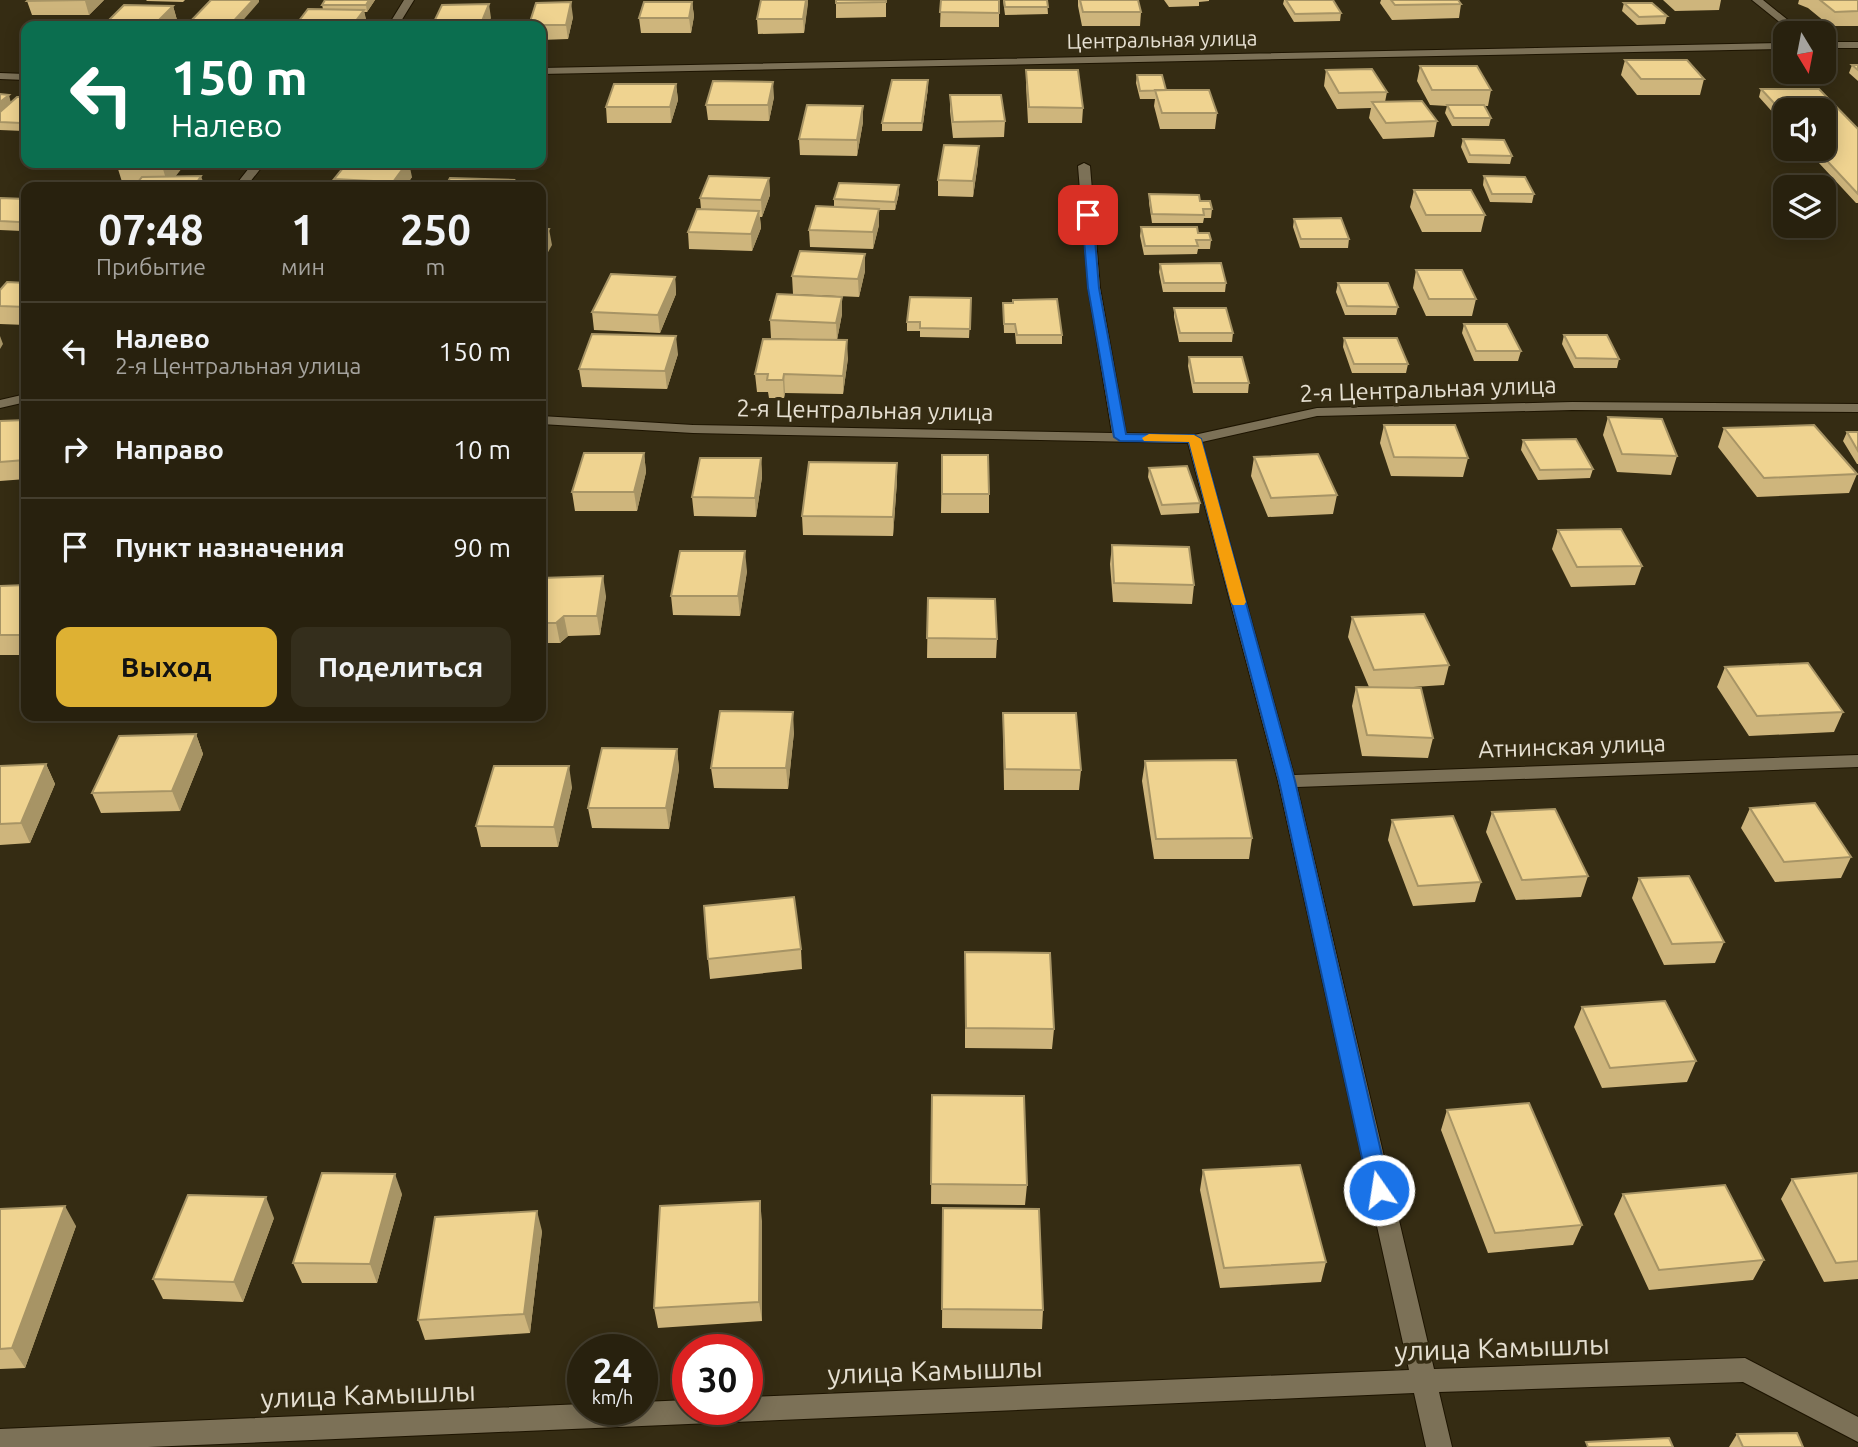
<!DOCTYPE html>
<html lang="ru">
<head>
<meta charset="utf-8">
<style>
	:root { --surface:#28210e; --page:#342e1c; --text:#f1f3f6; --muted:#a5a39e; --line:#443e2e; --accent:#deb133 }
	body { margin:0; font-family:Ubuntu,sans-serif; background:var(--page); color:var(--text); height:100vh; display:flex; flex-direction:column; font-size:26px; white-space:nowrap }
	* { box-sizing:border-box; margin:0 }
	p { font-size:23px; color:var(--muted) }
	.icon { flex:none; width:38px; height:38px; fill:none; stroke:currentColor; stroke-width:2; stroke-linecap:round; stroke-linejoin:round }
	.map { position:relative; flex:1; overflow:hidden }
	.drawer { position:absolute; left:21px; top:182px; width:525px; height:539px; display:flex; flex-direction:column; background:var(--surface); border-radius:14px; box-shadow:0 4px 18px #0003,0 0 0 2px var(--line) }
	.drawer>* { flex:none }
	.guide { position:absolute; left:21px; top:21px; width:525px; height:147px; border-radius:14px; box-shadow:0 4px 18px #0003,0 0 0 2px var(--line); background:#0b6e4f; color:#fff; overflow:hidden }
	.needle { width:46px; rotate:170deg }
	.fabs { position:absolute; left:1773px; top:21px; display:grid; gap:14px }
	.fabs a { display:grid; place-items:center; width:63px; height:63px; border-radius:14px; background:var(--surface); box-shadow:0 4px 18px #0003,0 0 0 2px var(--line); font-size:35px }
	.speed { position:absolute; left:567px; top:1334px; display:flex; gap:14px; font-size:35px; font-weight:700; text-align:center }
	.speed>* { display:grid; place-content:center; width:91px; height:91px; border-radius:50%; background:var(--surface); box-shadow:0 4px 18px #0003,0 0 0 2px var(--line); line-height:1 }
	.speed small { font-size:18px; font-weight:400 }
	.speed .limit { border:10px solid #d22; background:#fff; color:#111 }
	.pin { position:absolute; display:grid; place-items:center; width:60px; height:60px; color:#fff; margin:-30px; border-radius:14px; box-shadow:0 4px 10px #0006 }
	.me { position:absolute; width:77px; margin:-38px; rotate:347deg; stroke-linejoin:round; filter:drop-shadow(0 0 5px #0008) }
	.turn { display:flex; align-items:center; gap:24px; height:147px; padding:0 35px; font-size:32px }
	.turn .icon { width:91px; height:91px; stroke-width:2.5 }
	.turn b { display:block; font-size:49px; line-height:60px }
	.eta { display:flex; justify-content:space-evenly; align-items:center; height:119px; text-align:center }
	.eta b { font-size:42px; font-weight:700; line-height:49px }
	.button { display:flex; gap:14px; margin-top:auto; padding:14px 35px }
	.button a { flex:1; height:80px; border-radius:14px; background:var(--accent); color:#111; font-size:28px; font-weight:700; line-height:80px; text-align:center }
	.button a+a { background:var(--page); color:var(--text) }
	ul { padding:0; list-style:none }
	li { display:flex; align-items:center; gap:21px; height:98px; padding:0 35px; border-top:2px solid var(--line) }
	li div { flex:1 }
	li b { display:block; font-size:26px }
	li em { font-style:normal }
	.map>svg:first-child { display:block }
	.lines { fill:none; stroke-linecap:round; stroke-linejoin:round }
	.minor-casing { stroke:#1d1400; stroke-width:2 }
	.minor { fill:#7c7157; fill-rule:evenodd }
	.wall { fill:#ceb57c }
	.shaded-wall { fill:#a79465 }
	.building { fill:#efd390; stroke:#a79465; stroke-width:2 }
	.route { fill:#1a73e8; stroke:#114b97; stroke-width:2 }
	.slow { fill:#f59e0b }
	.labels { text-anchor:middle; dominant-baseline:central; stroke-width:7; stroke-linejoin:round; paint-order:stroke }
	.far-street-label { font-size:21px; fill:#e5dfd1; stroke:#352c13 }
	.street-label { font-size:24px; fill:#e5dfd1; stroke:#352c13 }
	.near-street-label { font-size:28px; fill:#e5dfd1; stroke:#352c13 }
</style>
</head>
<body>
<div class="map">
<svg width="1858" height="1447" viewBox="0 0 1858 1447">
	<rect width="100%" height="100%" fill="#352c13"/>
	<g class="lines">
		<!-- minor casing -->
		<g class="minor-casing">
			<path id="minor" d="M404,0H414L398,26H388Z
				M1752,0H1763L1804,33H1793Z
				M1824,42H1858V48H1824Z
				M1785,43V49L541,74V68Z
				M0,73L26,74V80L0,79Z
				M253,163H265L246,187H234Z
				M1084,163L1090,166L1100,288L1126,433L1194,435L1317,408L1572,402L1858,404V412L1572,410L1317,416L1202,442L1294,775L1858,755V767L1297,787L1434,1369L1745,1358L1858,1417V1442L1743,1382L1439,1392L1452,1447H1426L1414,1393L148,1447H0V1429L583,1404V1409H642V1402L688,1400V1409H747V1397L1409,1370L1278,781L1188,443L693,433L541,424V416L693,425L1112,433L1088,288L1078,166Z
				M26,394V402L0,408V400Z"/>
		</g>
		<!-- minor -->
		<use href="#minor" class="minor"/>
	</g>
	<!-- wall -->
	<path class="wall" d="M28,0H104L89,15H32L27,1Z
		M146,0H185L183,2L147,1Z
		M325,0H375L367,12H364L367,24L323,9L322,5Z
		M761,0H808L804,33L758,34L757,19Z
		M886,0V17L836,18V3Z
		M941,0L999,13V27H940Z
		M1003,0H1047L1048,14L1005,15Z
		M1078,0H1138L1141,12L1140,26H1082L1078,6Z
		M1164,0H1209V1L1199,2V6L1169,7Z
		M1284,0H1333L1341,13L1340,21L1294,22L1283,4Z
		M1381,0H1458L1461,4L1459,18L1392,20L1380,3Z
		M1663,0H1721L1719,10L1675,11Z
		M1799,0H1858V26H1830L1808,8L1798,4Z
		M692,2L694,16L691,33H641L639,18Z
		M1624,3L1667,16L1665,24L1637,25L1622,11Z
		M173,6L177,20L171,26H104V25Z
		M573,17L568,39L541,40V26H529V25Z
		M1625,60L1704,79L1700,95H1637L1621,75Z
		M1852,65H1858V81L1849,73Z
		M1420,66L1491,90L1488,106H1484L1491,118L1489,126H1452L1445,113L1447,106L1430,105L1417,81Z
		M1026,70L1083,108L1082,123H1028L1026,85Z
		M1326,70L1387,92L1385,102L1437,121L1434,137L1383,139L1369,118L1371,108L1337,109L1324,86Z
		M1137,75L1166,90L1217,113L1215,129H1160L1154,106L1155,99H1140L1136,83Z
		M676,84L678,100L671,123H607L606,107Z
		M928,88L922,131H882V123Z
		M1761,89L1858,129V203H1856L1806,149H1824L1785,110V126L1759,97Z
		M0,94L11,102L17,97L24,131L0,130Z
		M950,95L1005,121L1004,137L953,138L950,111Z
		M774,97L769,121L708,120L706,105Z
		M863,106V122L857,156L800,155L799,139Z
		M1463,139L1512,156L1510,164L1468,163L1461,147Z
		M978,162L973,197L938,196V180Z
		M182,168L175,176L136,185H123L118,169Z
		M1484,176L1534,194L1532,203L1490,202L1483,185Z
		M412,177L405,187H336L334,179Z
		M769,178L770,195L762,217H760L761,228L752,251L689,249L688,232L701,209L700,198Z
		M1414,190L1485,215L1481,232H1422L1410,207Z
		M899,193L895,210H879V225L873,249L810,247L809,230L834,207V199Z
		M1149,194L1200,201L1212,209L1211,218H1204L1203,223H1152L1149,203Z
		M0,198L26,199L22,231L0,230Z
		M1294,219L1349,239L1348,248H1300L1293,227Z
		M1141,227L1198,233L1211,240L1210,249H1198L1197,254L1144,255L1140,236Z
		M1160,264L1226,283L1225,292H1163L1159,272Z
		M1416,270L1476,299L1472,316H1426L1413,288Z
		M865,271L859,297L793,294L792,276Z
		M675,277L676,294L660,333L594,330L592,312Z
		M26,283V325L0,324V290Z
		M1338,283L1398,307L1396,315H1345L1336,292Z
		M971,298L969,338L920,337V331H907V322Z
		M1003,303L1062,335V344H1016L1015,333H1004Z
		M1174,308L1233,333L1232,342H1179L1174,317Z
		M842,314L837,340L848,358L843,394L785,393L784,398H769L768,392H757L755,374L829,340L771,338L770,320Z
		M1464,324L1521,351L1518,361H1474L1462,333Z
		M1564,335L1619,359L1617,368H1574L1562,344Z
		M1344,338L1408,364L1406,373H1352L1343,347Z
		M678,354L667,389L582,387L579,369Z
		M1189,357L1249,383L1248,393H1193L1188,366Z
		M1608,417L1677,456L1671,475L1617,472L1603,435Z
		M26,420V479L0,481V421Z
		M1384,425L1468,458L1463,477L1391,476L1380,443Z
		M1724,428L1857,474L1849,493L1757,497L1718,447Z
		M1847,432H1858V464H1857L1843,441Z
		M1523,440L1593,469L1590,478L1538,480L1521,450Z
		M644,453L646,472L637,511H575L572,492Z
		M942,455L989,494V513H941Z
		M1254,457L1337,495L1333,514L1268,517L1251,476Z
		M761,458L762,477L756,517L694,516L692,497Z
		M897,463V481L893,536L803,535L802,516Z
		M1149,468L1200,503L1199,513L1161,515L1148,477Z
		M1558,530L1642,566L1635,585L1571,587L1552,549Z
		M1112,545L1194,585L1192,604L1113,602L1110,564Z
		M747,571L740,616L673,615L671,596Z
		M541,578L606,596L600,635L568,636L560,643H542L541,642Z
		M26,585V655H0V586Z
		M928,598L997,639L996,658H927Z
		M1352,617L1449,665L1444,685L1398,688L1433,738L1428,758L1362,756L1352,706L1356,687H1369L1348,637Z
		M1725,667L1843,712L1834,732L1749,736L1717,687Z
		M1003,713L1081,770L1079,790H1004L1003,733Z
		M794,732L788,789L714,788L711,768Z
		M196,734L203,754L180,811L101,813L92,793Z
		M677,749L679,769L669,829L592,828L588,808Z
		M1145,761L1252,838L1249,859H1154L1142,781Z
		M46,764L55,784L30,843L0,845V766Z
		M572,787L558,847H481L476,826Z
		M1750,808L1851,857L1841,878L1775,882L1741,828Z
		M1492,812L1588,876L1581,897L1516,900L1486,832Z
		M1392,820L1481,882L1475,902L1413,906L1388,840Z
		M1639,878L1724,942L1715,963L1664,965L1632,898Z
		M801,949L802,969L710,979L708,959Z
		M965,972L1054,1029L1052,1049L965,1048Z
		M1582,1007L1696,1061L1687,1082L1602,1088L1574,1027Z
		M932,1095L1027,1185L1025,1205L931,1204Z
		M1447,1110L1582,1225L1573,1245L1488,1253L1441,1130Z
		M1203,1170L1326,1262L1321,1282L1220,1288L1200,1190Z
		M1858,1173V1279L1824,1282L1781,1199L1792,1179Z
		M402,1194L377,1283H302L293,1263Z
		M1623,1194L1764,1260L1753,1280L1649,1290L1614,1214Z
		M943,1208L1043,1310L1042,1329L942,1328Z
		M0,1209L76,1226L25,1368L0,1369Z
		M274,1218L243,1302L163,1299L153,1279Z
		M762,1221V1321L658,1328L654,1308Z
		M542,1231L530,1333L425,1340L418,1320Z
		M1737,1434L1803,1447H1729Z"/>
	<!-- shaded-wall -->
	<path class="shaded-wall" d="M85,0H104L89,15L85,1Z
		M253,0H259V2L238,26H229Z
		M369,0H375L367,12L366,5Z
		M806,0H808V4L804,33L803,19Z
		M571,2L573,17L568,39L566,25Z
		M692,2L694,16L691,33L689,18Z
		M489,4L491,18L488,26H481Z
		M173,6L177,20L171,26H154Z
		M364,10L367,24L365,26H352Z
		M928,80V88L922,131V123Z
		M773,82L774,97L769,121L768,105Z
		M676,84L678,100L671,123L670,107Z
		M9,95L11,103L0,112V102Z
		M863,106V122L857,156V140Z
		M26,118V129L24,131L21,123Z
		M979,146L978,162L973,197V181Z
		M169,163H180L182,168L168,186L163,169Z
		M407,163H409L412,177L405,187H395L393,182Z
		M201,176L205,187H194Z
		M769,178L770,195L762,217L761,200Z
		M899,185V193L895,210V202Z
		M879,209V225L873,249V232Z
		M759,211L761,228L752,251L751,234Z
		M26,215V226L22,231L19,222Z
		M549,229L552,245L541,265V243Z
		M865,254V271L859,297L858,279Z
		M675,277L676,294L660,333L658,315Z
		M842,297V314L837,340L836,323Z
		M0,336L3,344L0,349Z
		M676,336L678,354L667,389L665,371Z
		M847,340L848,358L843,394V376Z
		M784,374L785,393L784,398L783,380Z
		M644,453L646,472L637,511L634,492Z
		M761,458L762,477L756,517L755,498Z
		M897,463V481L893,536V517Z
		M745,551L747,571L740,616L738,596Z
		M603,576L606,596L600,635L597,616Z
		M564,616L568,636L560,643L556,623Z
		M26,630V643L23,635Z
		M793,712L794,732L788,789L786,768Z
		M196,734L203,754L180,811L172,791Z
		M677,749L679,769L669,829L666,808Z
		M46,764L55,784L30,843L21,823Z
		M569,766L572,787L558,847L554,827Z
		M395,1174L402,1194L377,1283L370,1264Z
		M266,1197L274,1218L243,1302L234,1282Z
		M760,1201L762,1221V1321L759,1302Z
		M65,1206L76,1226L25,1368L12,1348Z
		M537,1211L542,1231L530,1333L524,1314Z"/>
	<!-- building -->
	<path class="building" d="M28,0H85L27,1Z
		M211,0H253L229,26H186Z
		M325,0H369L366,5H322Z
		M761,0H806L803,19H757Z
		M836,0H886V2L836,3Z
		M941,0H999V13L940,12Z
		M1004,0H1047L1048,7H1005Z
		M1080,0H1138L1141,12H1083Z
		M1286,0H1333L1341,13L1295,14Z
		M1391,0H1458L1461,4L1395,5Z
		M1820,0H1858V11L1835,12Z
		M571,2L566,25H529L536,3Z
		M644,2H692L689,18H639Z
		M1624,3H1652L1667,16L1639,17Z
		M489,4L480,26H432L442,5Z
		M124,5L173,6L154,25H104Z
		M308,9L364,10L352,26H295Z
		M1625,60H1687L1704,79H1641Z
		M1852,65H1858V70Z
		M1420,66H1477L1491,90H1432Z
		M1372,69L1387,92L1339,93L1326,70Z
		M1026,70H1078L1083,108L1029,107Z
		M1137,75H1162L1166,90L1140,91Z
		M892,80H928L922,123H882Z
		M713,81L773,82L768,105H706Z
		M614,84H676L670,107H606Z
		M1761,89H1819L1858,129V194L1816,149H1824V110H1785V115Z
		M1155,90H1209L1217,113H1162Z
		M0,94L9,95L0,102Z
		M950,95H1001L1005,121L953,122Z
		M17,97H26V118L21,123L0,122V112Z
		M1422,101L1437,121L1386,123L1372,102Z
		M807,105L863,106L857,140L799,139Z
		M1447,105H1484L1491,118H1454Z
		M1463,139L1504,140L1512,156L1470,155Z
		M944,145L979,146L973,181L938,180Z
		M123,163H169L163,169H118Z
		M347,163H407L393,182L334,179Z
		M201,176L194,187H134L142,177Z
		M709,176L769,178L761,200L700,198Z
		M1484,176L1525,177L1534,194H1492Z
		M450,178L514,180L510,187H445Z
		M839,183L899,185L895,202L834,199Z
		M1414,190H1471L1485,215H1426Z
		M1149,194L1199,195L1200,201H1210L1212,209H1203L1204,215L1152,214Z
		M0,198L26,199V215L19,222L0,221Z
		M816,206L879,209L873,232L809,230Z
		M697,209L759,211L751,234L688,232Z
		M1341,218L1349,239H1301L1294,219Z
		M1141,227H1197L1198,233H1209L1211,240H1196L1198,246H1145Z
		M541,228L549,229L541,243Z
		M800,251L865,254L858,279L792,276Z
		M1221,263L1226,283H1164L1160,264Z
		M1416,270H1462L1476,299H1429Z
		M611,274L675,277L658,315L592,312Z
		M7,282L26,283V307L0,306V290Z
		M1338,283H1388L1398,307L1347,306Z
		M777,294L842,297L836,323L770,320Z
		M910,297L971,298L970,329L920,328V322H907Z
		M1057,299L1062,335H1017L1015,324H1004L1003,303H1013V300Z
		M1174,308H1226L1233,333H1180Z
		M1464,324H1507L1521,351H1476Z
		M592,334L676,336L665,371L579,369Z
		M1564,335H1607L1619,359L1576,358Z
		M1344,338H1397L1408,364H1354Z
		M763,339L847,340L843,376L784,374L783,380H767L768,374H755Z
		M1189,357H1242L1249,383H1194Z
		M1608,417L1662,419L1677,456L1622,454Z
		M26,420V458L25,460L0,462V421Z
		M1384,425H1455L1468,458L1394,457Z
		M1814,425L1857,474L1764,478L1724,428Z
		M1847,432H1858V451Z
		M1576,439L1593,469L1540,470L1523,440Z
		M584,453H644L634,492H572Z
		M1318,454L1337,495L1271,498L1254,457Z
		M942,455H988L989,494H942Z
		M700,458H761L755,498L692,497Z
		M809,462L897,463L893,517L802,516Z
		M1187,466L1200,503L1162,505L1149,468Z
		M1621,529L1642,566L1577,567L1558,530Z
		M1112,545L1189,547L1194,585L1114,583Z
		M680,551H745L738,596H671Z
		M603,576L597,616H564L556,623H541V578Z
		M26,585V630L23,635H0V586Z
		M928,598L995,599L997,639L927,638Z
		M1424,614L1449,665L1374,670L1352,617Z
		M1808,663L1843,712L1757,716L1725,667Z
		M1356,687L1421,688L1433,738L1367,735Z
		M720,711L793,712L786,768H711Z
		M1003,713H1076L1081,770L1005,769Z
		M196,734L172,791L92,793L119,736Z
		M602,748L677,749L666,808H588Z
		M1236,760L1252,838L1156,839L1145,761Z
		M46,764L21,823L0,824V766Z
		M494,766H569L554,827L476,826Z
		M1815,803L1851,857L1784,862L1750,808Z
		M1555,809L1588,876L1522,880L1492,812Z
		M1453,816L1481,882L1418,886L1392,820Z
		M1689,876L1724,942L1672,944L1639,878Z
		M794,897L801,949L708,959L704,906Z
		M965,952L1050,953L1054,1029L966,1028Z
		M1665,1001L1696,1061L1610,1068L1582,1007Z
		M932,1095L1024,1096L1027,1185L931,1184Z
		M1529,1103L1582,1225L1495,1233L1447,1110Z
		M1300,1165L1326,1262L1224,1268L1203,1170Z
		M322,1173L395,1174L370,1264L293,1263Z
		M1858,1173V1261L1836,1263L1792,1179Z
		M1725,1185L1764,1260L1659,1270L1623,1194Z
		M188,1195L266,1197L234,1282L153,1279Z
		M760,1201L759,1302L654,1308L660,1206Z
		M65,1206L12,1348L0,1349V1209Z
		M943,1208L1039,1209L1043,1310L942,1309Z
		M537,1211L524,1314L418,1320L435,1217Z
		M1797,1433L1803,1447H1743L1737,1434Z
		M1669,1438L1673,1447H1588L1586,1442Z"/>
	<!-- route -->
	<path class="route" d="M1088,212L1093,215L1099,288L1126,434L1194,435L1201,439L1295,781L1390,1190L1387,1196L1379,1199L1372,1196L1369,1190L1279,781L1189,442L1120,441L1114,437L1088,288L1082,215Z"/>
	<!-- slow -->
	<path class="slow" d="M1149,434L1194,435L1201,439L1246,602L1244,605H1233L1231,602L1189,442L1144,441L1142,438Z"/>
	<g class="labels">
		<!-- far-street labels -->
		<g class="far-street-label">
			<text transform="translate(1162 39) rotate(-1)">Центральная улица</text>
		</g>
		<!-- street labels -->
		<g class="street-label">
			<text transform="translate(1428 389) rotate(-2)">2-я Центральная улица</text>
			<text transform="translate(865 410) rotate(1)">2-я Центральная улица</text>
			<text transform="translate(1572 746) rotate(-2)">Атнинская улица</text>
		</g>
		<!-- near-street labels -->
		<g class="near-street-label">
			<text transform="translate(1502 1347) rotate(-2)">улица Камышлы</text>
			<text transform="translate(935 1370) rotate(-2)">улица Камышлы</text>
			<text transform="translate(368 1394) rotate(-2)">улица Камышлы</text>
		</g>
	</g>
</svg>
<div class="fabs">
<a><svg class="needle" viewBox="-14 -14 28 28"><path d="M0-13l5 13h-10z" fill="#e53935"/><path d="M0 13l5-13h-10z" fill="#a5a39e"/></svg></a>
<a><svg class="icon" aria-label="sound" viewBox="0 0 24 24"><path d="M4 9h4l5-4v14l-5-4H4zM17 9q2 3 0 6"/></svg></a>
<a><svg class="icon" aria-label="layers" viewBox="0 0 24 24"><path d="M12 4l9 5-9 5-9-5zM3 14l9 5 9-5"/></svg></a>
</div>
<div class="speed"><div>24<small>km/h</small></div><div class="limit">30</div></div>
<div class="pin" style="left:1088px;top:215px;background:#d93025"><svg class="icon" aria-label="arrive" viewBox="0 0 24 24"><path d="M6 21V4h12l-3 4 3 4H6"/></svg></div>
<svg class="me" style="left:1379px;top:1190px" viewBox="-20 -20 40 40"><circle r="17" fill="#1a73e8" stroke="#fff" stroke-width="3"/><path d="M0-11L8 9 0 5-8 9z" fill="#fff"/></svg>
<div class="guide">
<div class="turn"><svg class="icon" aria-label="left" viewBox="0 0 24 24"><path d="M17 20v-9H6M10 6l-5 5 5 5"/></svg><div><b>150 m</b>Налево</div></div>
</div>
<section class="drawer">
<div class="eta">
<div><b>07:48</b><p>Прибытие</p></div>
<div><b>1</b><p>мин</p></div>
<div><b>250</b><p>m</p></div>
</div>
<ul>
<li><svg class="icon" aria-label="left" viewBox="0 0 24 24"><path d="M17 20v-9H6M10 6l-5 5 5 5"/></svg><div><b>Налево</b><p>2-я Центральная улица</p></div><em>150 m</em></li>
<li><svg class="icon" aria-label="right" viewBox="0 0 24 24"><path d="M7 20v-9h11M14 6l5 5-5 5"/></svg><div><b>Направо</b></div><em>10 m</em></li>
<li><svg class="icon" aria-label="arrive" viewBox="0 0 24 24"><path d="M6 21V4h12l-3 4 3 4H6"/></svg><div><b>Пункт назначения</b></div><em>90 m</em></li>
</ul>
<div class="button"><a>Выход</a><a>Поделиться</a></div>
</section>
</div>
</body>
</html>
